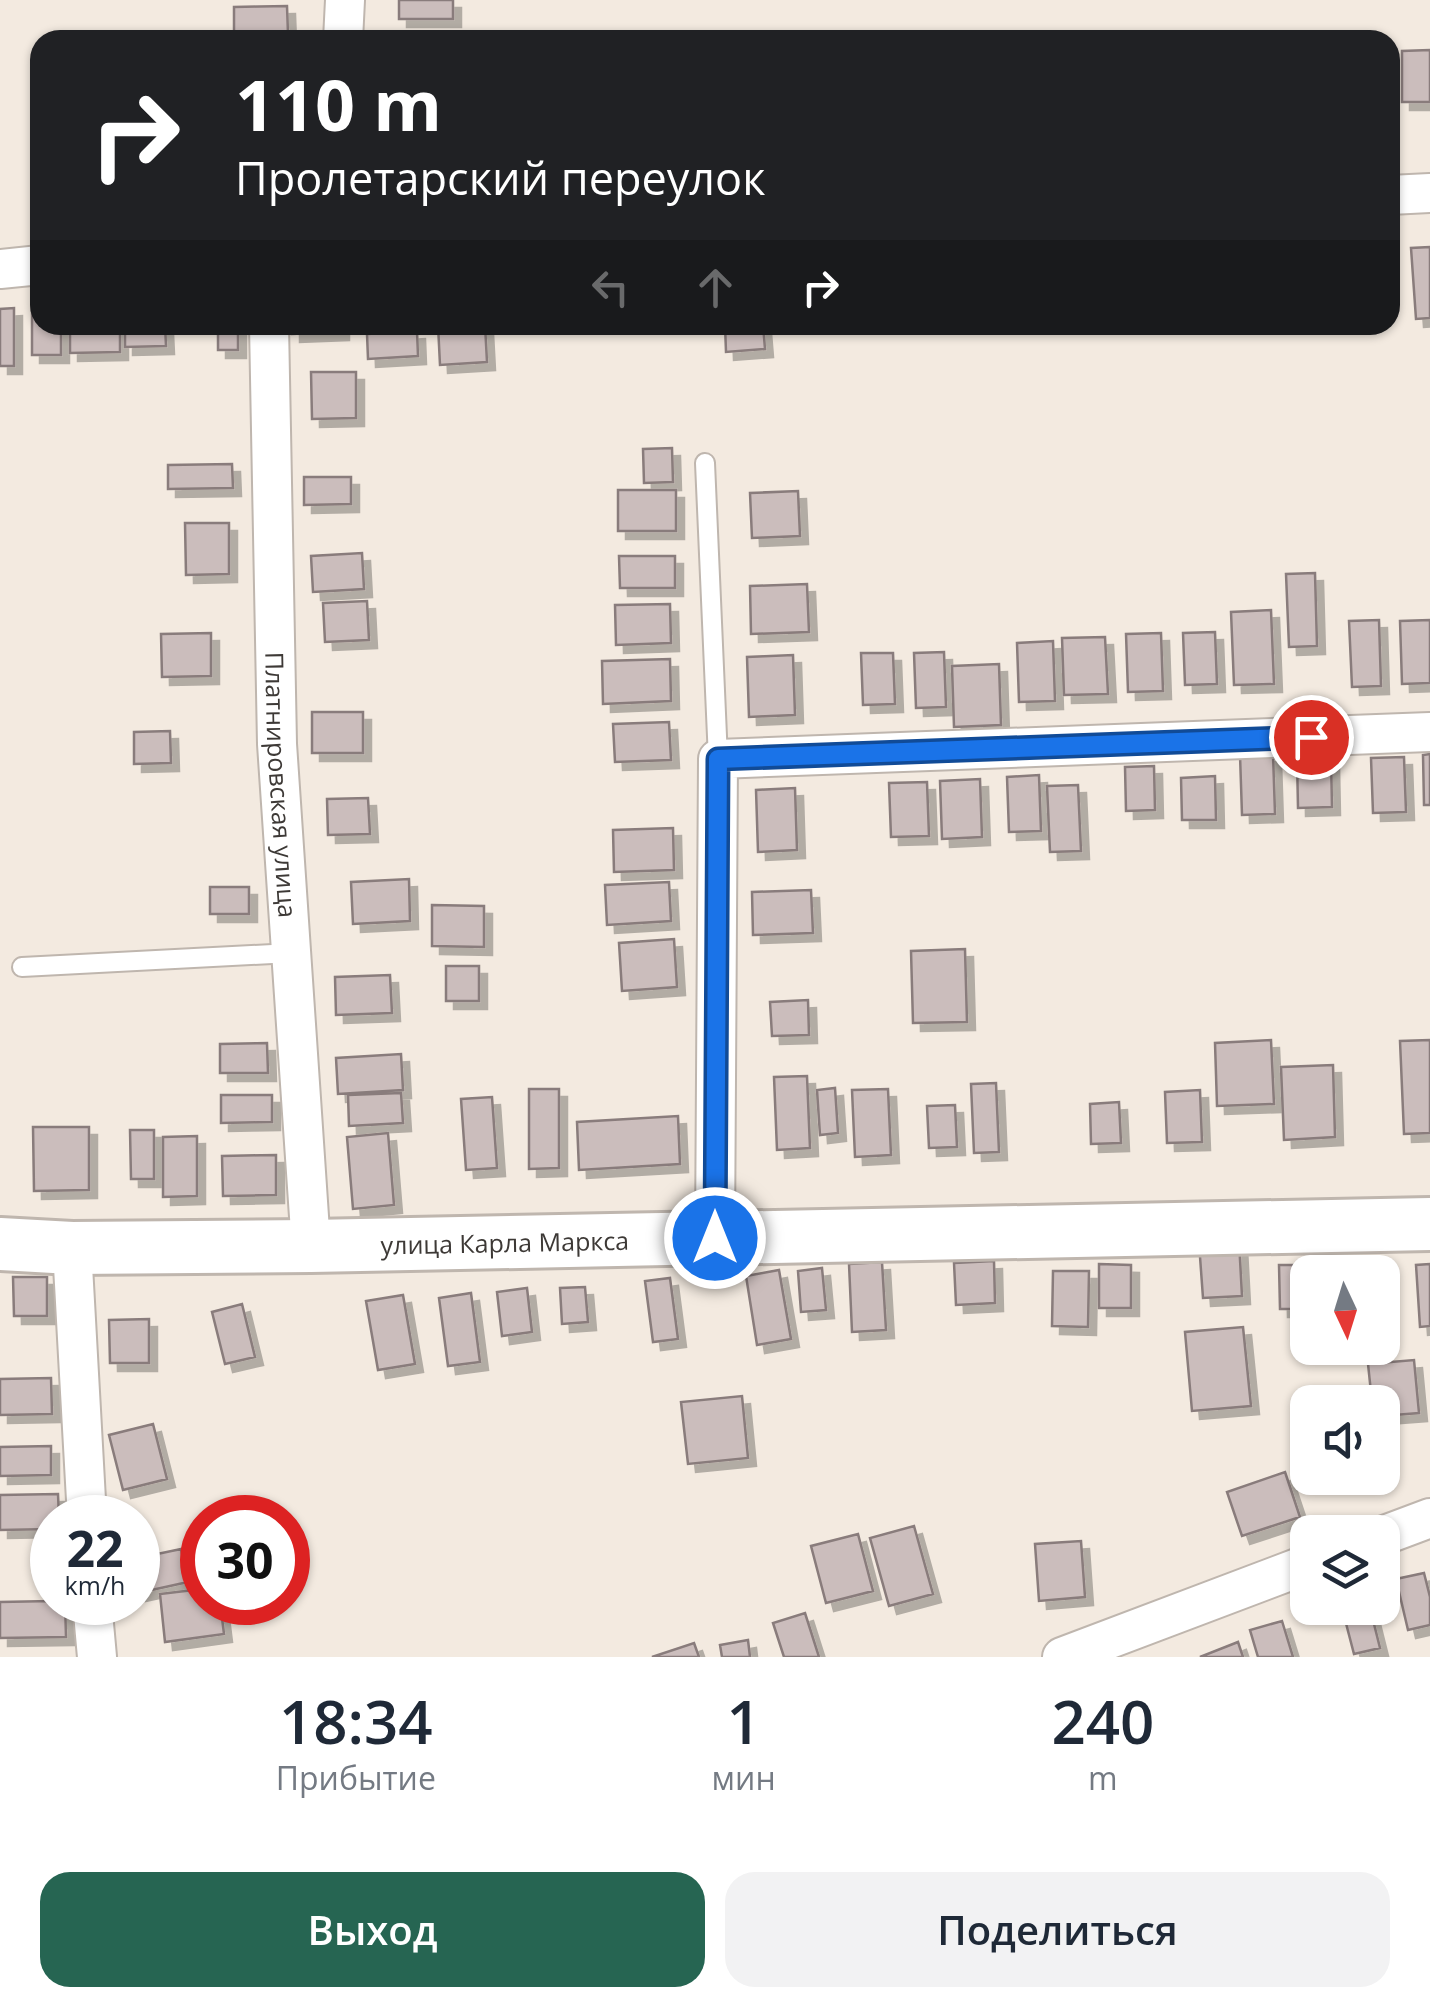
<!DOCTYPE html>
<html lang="ru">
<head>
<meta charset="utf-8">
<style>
	:root { --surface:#fff; --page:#f2f2f3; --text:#1f2937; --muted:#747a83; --accent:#266552 }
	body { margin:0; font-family:"Open Sans",sans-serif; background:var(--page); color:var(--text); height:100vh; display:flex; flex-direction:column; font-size:38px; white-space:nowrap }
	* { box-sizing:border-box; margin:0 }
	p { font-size:32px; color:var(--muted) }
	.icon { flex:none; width:55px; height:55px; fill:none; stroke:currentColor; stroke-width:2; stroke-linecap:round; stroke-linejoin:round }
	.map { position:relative; height:1657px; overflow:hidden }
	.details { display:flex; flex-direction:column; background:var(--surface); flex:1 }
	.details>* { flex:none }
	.hud { position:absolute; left:30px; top:30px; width:1370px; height:305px; border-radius:30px; box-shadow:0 2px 8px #0004; background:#202124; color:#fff; overflow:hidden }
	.needle { width:65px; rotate:176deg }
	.controls { position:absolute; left:1290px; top:1255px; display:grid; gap:20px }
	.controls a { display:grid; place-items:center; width:110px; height:110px; border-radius:20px; background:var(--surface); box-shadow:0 2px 8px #0004; font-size:50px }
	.speed { position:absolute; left:30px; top:1495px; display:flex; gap:20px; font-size:50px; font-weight:700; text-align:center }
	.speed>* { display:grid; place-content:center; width:130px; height:130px; border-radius:50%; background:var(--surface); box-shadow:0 2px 8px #0004; line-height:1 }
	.speed small { font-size:25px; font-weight:400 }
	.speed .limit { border:15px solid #d22; background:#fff; color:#111 }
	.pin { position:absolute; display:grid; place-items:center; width:85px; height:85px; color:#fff; margin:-42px; border:5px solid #fff; border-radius:50%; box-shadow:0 2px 10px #0007 }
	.me { position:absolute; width:110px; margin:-55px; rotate:0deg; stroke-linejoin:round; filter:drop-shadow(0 0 8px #0008) }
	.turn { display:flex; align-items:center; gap:35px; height:210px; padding:0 40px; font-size:45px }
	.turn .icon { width:130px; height:130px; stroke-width:2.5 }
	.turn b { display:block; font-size:70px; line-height:85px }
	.lanes { display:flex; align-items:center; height:95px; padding:0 40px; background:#0003; justify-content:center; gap:50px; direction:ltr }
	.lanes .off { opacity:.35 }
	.eta { display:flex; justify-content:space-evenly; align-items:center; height:170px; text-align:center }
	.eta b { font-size:60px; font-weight:600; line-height:70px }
	.primary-button { display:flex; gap:20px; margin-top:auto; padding:20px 40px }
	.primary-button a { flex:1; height:115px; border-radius:30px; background:var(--accent); color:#fff; font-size:40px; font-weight:600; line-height:115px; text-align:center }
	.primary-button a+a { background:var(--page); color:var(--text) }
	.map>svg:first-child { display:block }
	.building { fill:#cbbdbc; stroke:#897c7b; stroke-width:2.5; filter:url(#shadow) }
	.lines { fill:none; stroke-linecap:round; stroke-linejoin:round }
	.lane-casing { stroke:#bfb6ae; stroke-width:22 }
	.street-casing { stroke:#bfb6ae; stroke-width:42 }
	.secondary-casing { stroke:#bfb6ae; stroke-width:58 }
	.lane { stroke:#fff; stroke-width:18 }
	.street { stroke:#fff; stroke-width:38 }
	.secondary { stroke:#fff; stroke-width:52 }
	.route-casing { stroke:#114b97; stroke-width:25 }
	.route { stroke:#1a73e8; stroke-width:18 }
	.labels { text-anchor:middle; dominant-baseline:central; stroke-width:8; stroke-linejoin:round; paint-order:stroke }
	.street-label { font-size:25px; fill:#3d3936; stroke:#fff }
</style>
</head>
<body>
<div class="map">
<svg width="1430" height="1657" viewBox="0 0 1430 1657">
	<defs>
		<filter id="shadow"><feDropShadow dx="8" dy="8" stdDeviation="0" flood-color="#0004"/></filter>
	</defs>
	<rect width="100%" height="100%" fill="#f3eae0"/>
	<!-- building -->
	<path class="building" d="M399,0H453V19H399Z
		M287,6L288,34L234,35V7Z
		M1430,50V102H1402V51Z
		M1430,247V318L1416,319L1411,248Z
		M32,305H40V325H61V355H32Z
		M14,308V366H0V309Z
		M70,325H120V352L70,353Z
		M125,325H165L166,346L125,347Z
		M218,325H238V350H218Z
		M292,325H341V332L292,334Z
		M438,325H485L487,362L440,365Z
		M725,325H763L765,349L726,352Z
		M417,331L418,356L368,359L367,334Z
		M311,372H356V418L312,419Z
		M672,448L673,482L644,483L643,449Z
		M232,464L233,488L168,489V465Z
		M304,477H351V504L304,505Z
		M618,490H676V531H618Z
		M798,491L800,536L752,538L750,493Z
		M185,523H229V574L186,575Z
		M362,553L364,589L313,592L311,556Z
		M619,556H675V588H620Z
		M1315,573L1317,646L1289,647L1286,574Z
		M807,584L809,632L751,634L750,586Z
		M367,601L369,640L325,642L323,603Z
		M670,604L671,643L616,645L615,605Z
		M1271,610L1274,684L1234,685L1231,612Z
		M1379,620L1381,686L1352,687L1349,621Z
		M1430,620V683L1402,684L1400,621Z
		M1215,632L1217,684L1185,685L1183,633Z
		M211,633V676L162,677L161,634Z
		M1161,633L1163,691L1128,692L1126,634Z
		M1105,637L1108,694L1064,695L1062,638Z
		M1053,641L1055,701L1019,702L1017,643Z
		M944,652L946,707L916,708L914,653Z
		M861,653H893L895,704L863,705Z
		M793,655L795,715L749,717L747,657Z
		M670,659L671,701L603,704L602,661Z
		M999,664L1001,725L954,727L952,666Z
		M312,712H363V753H312Z
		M669,722L671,760L615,762L613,724Z
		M170,731L171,763L134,764V732Z
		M1273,754L1275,814L1242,815L1240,755Z
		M1430,754V805H1424L1423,755Z
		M1404,757L1406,812L1373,813L1371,758Z
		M1331,758L1332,807L1298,808L1297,759Z
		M1154,766L1155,810L1126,811L1125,767Z
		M1039,775L1041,831L1009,832L1007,777Z
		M1215,776L1216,820H1182L1181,778Z
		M980,779L982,837L942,839L940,781Z
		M927,782L929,836L891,837L889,783Z
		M1078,785L1081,851L1050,852L1047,786Z
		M795,788L797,850L758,852L756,790Z
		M368,798L370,834L328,835L327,799Z
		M673,828L674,870L614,872L613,830Z
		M409,879L410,921L353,924L351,882Z
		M669,882L671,921L607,925L605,885Z
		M210,887H249V914H210Z
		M811,890L813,933L753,935L752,892Z
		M432,905L484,906V947L432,946Z
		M674,939L677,987L622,991L619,943Z
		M965,949L967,1022L913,1023L911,951Z
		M446,966H479V1001H446Z
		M390,975L392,1013L336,1015L335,977Z
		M808,1000L809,1035L772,1036L770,1002Z
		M1271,1040L1274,1104L1217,1106L1215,1043Z
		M1430,1040V1133L1404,1134L1400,1041Z
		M267,1043L268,1073H220V1044Z
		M401,1054L403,1090L338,1094L336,1058Z
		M1333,1065L1335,1137L1284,1140L1281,1067Z
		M807,1076L810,1148L777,1150L774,1077Z
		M996,1083L999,1152L974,1153L971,1084Z
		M835,1088L838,1133L820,1135L817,1090Z
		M529,1089H559V1168L529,1169Z
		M888,1089L891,1155L855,1157L852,1090Z
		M1200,1090L1202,1142L1167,1143L1165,1092Z
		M401,1093L403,1123L349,1126L348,1095Z
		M221,1095H272V1122L221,1123Z
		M492,1097L497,1168L466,1170L461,1099Z
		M1119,1102L1121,1143L1091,1144L1090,1104Z
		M955,1105L957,1147L929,1148L927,1106Z
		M678,1116L680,1164L579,1170L577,1122Z
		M33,1127H89V1190L34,1191Z
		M130,1130H154V1179H131Z
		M388,1133L394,1205L353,1209L347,1137Z
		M197,1136V1196L163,1197V1137Z
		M276,1155V1195L223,1196L222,1156Z
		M1239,1241L1242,1296L1203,1298L1199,1243Z
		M994,1261L995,1303L956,1305L954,1263Z
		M882,1262L886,1330L852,1332L849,1264Z
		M1099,1264L1131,1265V1308H1099Z
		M1430,1264V1326L1420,1327L1416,1265Z
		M1279,1265H1308V1309H1280Z
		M1352,1267V1272H1327V1268Z
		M822,1268L826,1310L801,1312L798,1271Z
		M779,1270L791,1339L757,1345L746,1276Z
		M1053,1271H1089L1088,1327L1052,1326Z
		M13,1277H47V1316H14Z
		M670,1278L678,1339L653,1342L645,1281Z
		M585,1287L588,1322L562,1324L560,1288Z
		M527,1288L532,1332L502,1336L497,1292Z
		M471,1293L480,1362L448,1366L439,1298Z
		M403,1295L415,1364L378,1370L366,1301Z
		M242,1304L255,1357L225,1364L212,1312Z
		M149,1319V1363H110L109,1320Z
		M1243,1327L1251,1406L1192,1411L1185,1332Z
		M1414,1360L1419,1413L1382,1416V1402H1372L1368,1364Z
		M51,1378L52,1414L0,1415V1379Z
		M742,1396L748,1458L688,1464L681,1402Z
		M153,1424L167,1479L123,1490L109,1435Z
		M51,1446V1475L0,1476V1447Z
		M1285,1472L1300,1517L1242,1536L1227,1492Z
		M58,1494L59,1518H52V1529L0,1530V1495Z
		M914,1526L933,1594L889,1606L870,1538Z
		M858,1534L873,1591L826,1603L811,1546Z
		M1081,1541L1085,1597L1039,1601L1035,1544Z
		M181,1549L188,1582L138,1593V1558Z
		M1424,1573L1430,1597V1625L1408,1630L1396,1579Z
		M202,1589V1602H220L224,1634L165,1642L160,1594Z
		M52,1601L65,1602L66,1637L0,1638V1602Z
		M1342,1608H1370L1380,1648L1354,1654Z
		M805,1613L819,1657H784L773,1623Z
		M1282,1621L1293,1657H1258L1250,1630Z
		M748,1640L750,1657H722L720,1645Z
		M1238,1642L1243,1657H1200Z
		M694,1643L699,1657H652Z"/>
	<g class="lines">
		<!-- lane casing -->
		<g class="lane-casing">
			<path id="lane" d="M705,463L718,759
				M22,967L291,953"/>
		</g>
		<!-- street casing -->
		<g class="street-casing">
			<g id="street">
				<path d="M343,40L345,0"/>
				<path d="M1390,195L1430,193"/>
				<path d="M0,269L40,265"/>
				<path id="s1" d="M269,325L277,744L311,1246"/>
				<path d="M715,1237L718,759L1430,732"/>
				<path d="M72,1248L87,1518"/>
				<path d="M1382,1536L1430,1518"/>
				<path d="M92,1602L97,1657"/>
				<path d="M1062,1657L1308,1564"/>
			</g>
		</g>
		<!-- secondary casing -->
		<g class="secondary-casing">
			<g id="secondary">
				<path id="s2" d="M0,1244L72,1248L311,1246L1430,1224"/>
			</g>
		</g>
		<!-- lane -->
		<use href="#lane" class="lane"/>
		<!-- street -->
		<use href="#street" class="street"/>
		<!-- secondary -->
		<use href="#secondary" class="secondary"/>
	</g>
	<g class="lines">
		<!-- route casing -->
		<g class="route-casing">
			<path id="route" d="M715,1238L718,759L1311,737"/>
		</g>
		<!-- route -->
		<use href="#route" class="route"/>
	</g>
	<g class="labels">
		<!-- street labels -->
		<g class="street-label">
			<text stroke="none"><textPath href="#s1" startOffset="460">Платнировская улица</textPath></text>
			<text stroke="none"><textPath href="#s2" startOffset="505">улица Карла Маркса</textPath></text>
		</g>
	</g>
</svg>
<div class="controls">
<a><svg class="needle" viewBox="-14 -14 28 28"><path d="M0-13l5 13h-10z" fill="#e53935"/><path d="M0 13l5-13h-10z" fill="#747a83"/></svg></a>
<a><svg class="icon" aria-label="sound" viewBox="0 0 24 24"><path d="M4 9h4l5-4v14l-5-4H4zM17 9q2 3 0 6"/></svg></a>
<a><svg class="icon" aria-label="layers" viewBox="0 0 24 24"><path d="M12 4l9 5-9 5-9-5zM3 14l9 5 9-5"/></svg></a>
</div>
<div class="speed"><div>22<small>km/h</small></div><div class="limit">30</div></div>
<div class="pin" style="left:1311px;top:737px;background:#d93025"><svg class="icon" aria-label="arrive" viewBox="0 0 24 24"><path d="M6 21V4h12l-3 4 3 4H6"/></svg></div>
<svg class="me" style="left:715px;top:1238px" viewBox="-20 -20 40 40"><circle r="17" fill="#1a73e8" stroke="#fff" stroke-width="3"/><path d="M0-11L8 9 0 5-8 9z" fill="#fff"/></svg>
<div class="hud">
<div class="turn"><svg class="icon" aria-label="right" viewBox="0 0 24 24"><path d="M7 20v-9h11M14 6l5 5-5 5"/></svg><div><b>110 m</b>Пролетарский переулок</div></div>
<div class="lanes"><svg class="icon off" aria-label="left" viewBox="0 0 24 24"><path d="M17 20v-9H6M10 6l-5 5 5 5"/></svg><svg class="icon off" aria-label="ahead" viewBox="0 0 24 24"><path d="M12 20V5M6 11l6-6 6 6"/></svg><svg class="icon" aria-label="right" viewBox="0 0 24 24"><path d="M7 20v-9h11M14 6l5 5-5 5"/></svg></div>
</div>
</div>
<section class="details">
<div class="eta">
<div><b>18:34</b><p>Прибытие</p></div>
<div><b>1</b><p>мин</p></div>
<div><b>240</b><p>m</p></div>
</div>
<div class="primary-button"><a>Выход</a><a>Поделиться</a></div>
</section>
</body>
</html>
